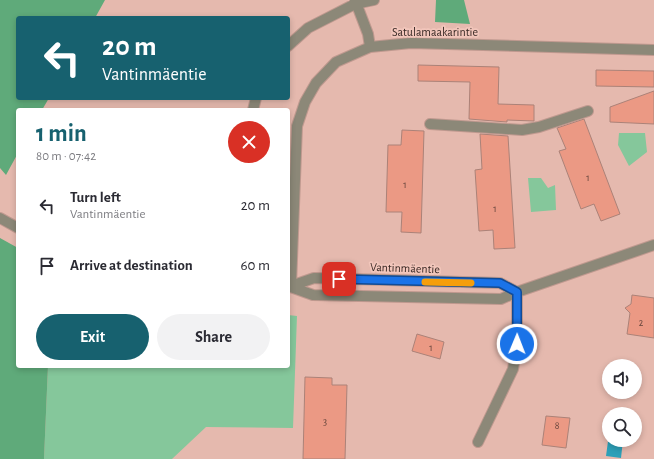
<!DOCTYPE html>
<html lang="en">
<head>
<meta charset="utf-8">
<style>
	:root { --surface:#fff; --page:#f2f2f3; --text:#2b2b33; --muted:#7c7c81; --accent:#17616f }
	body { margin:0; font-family:"Alegreya Sans",sans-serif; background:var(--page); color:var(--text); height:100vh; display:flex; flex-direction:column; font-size:15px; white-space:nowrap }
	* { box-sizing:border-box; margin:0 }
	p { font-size:13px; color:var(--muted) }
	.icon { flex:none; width:22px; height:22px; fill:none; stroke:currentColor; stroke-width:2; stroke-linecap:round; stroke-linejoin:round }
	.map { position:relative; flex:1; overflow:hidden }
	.panel { position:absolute; left:16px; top:108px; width:274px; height:260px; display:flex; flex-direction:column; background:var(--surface); border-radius:4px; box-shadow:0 2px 6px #0003 }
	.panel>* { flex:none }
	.banner { position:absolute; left:16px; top:16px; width:274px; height:84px; border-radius:4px; box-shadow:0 2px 6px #0003; background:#17616f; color:#fff; overflow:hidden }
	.tools { position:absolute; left:602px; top:359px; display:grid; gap:8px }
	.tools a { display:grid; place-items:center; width:40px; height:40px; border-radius:50%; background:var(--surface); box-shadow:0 2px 6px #0003; font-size:20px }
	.pin { position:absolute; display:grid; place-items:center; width:34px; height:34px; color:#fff; margin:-17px; border-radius:8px; box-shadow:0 2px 6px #0006 }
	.me { position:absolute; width:44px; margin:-22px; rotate:1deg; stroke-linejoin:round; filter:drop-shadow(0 0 3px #0008) }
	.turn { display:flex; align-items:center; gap:14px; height:84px; padding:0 20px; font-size:18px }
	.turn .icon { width:52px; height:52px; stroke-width:2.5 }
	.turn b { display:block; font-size:28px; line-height:34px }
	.round { display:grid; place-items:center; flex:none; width:42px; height:42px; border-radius:21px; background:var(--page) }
	.head { display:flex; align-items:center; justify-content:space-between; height:68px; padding:0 20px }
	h1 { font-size:24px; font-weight:700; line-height:30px; color:var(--accent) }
	.cta { display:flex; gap:8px; margin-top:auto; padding:8px 20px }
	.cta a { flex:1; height:46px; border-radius:24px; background:var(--accent); color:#fff; font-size:16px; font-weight:700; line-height:46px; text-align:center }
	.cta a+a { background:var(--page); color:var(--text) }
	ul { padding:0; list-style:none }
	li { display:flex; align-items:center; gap:12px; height:60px; padding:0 20px }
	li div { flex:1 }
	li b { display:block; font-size:15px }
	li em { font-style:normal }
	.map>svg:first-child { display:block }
	.green { fill:#85c79b }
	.forest { fill:#5faa7a }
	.water { fill:#2da0b8 }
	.building { fill:#eb9984; stroke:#ab8278 }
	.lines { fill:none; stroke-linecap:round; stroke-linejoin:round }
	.minor-casing { stroke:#bf998f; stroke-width:12 }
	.minor { stroke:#8c8878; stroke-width:10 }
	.route-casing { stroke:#114b97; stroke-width:10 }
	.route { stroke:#1a73e8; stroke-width:7 }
	.slow { stroke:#f59e0b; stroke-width:7 }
	.labels { text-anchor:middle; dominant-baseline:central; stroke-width:3.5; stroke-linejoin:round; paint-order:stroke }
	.number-label { font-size:10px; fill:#64443b }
	.street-label { font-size:12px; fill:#372723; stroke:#f2c6bb }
</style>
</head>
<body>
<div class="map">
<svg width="654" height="459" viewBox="0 0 654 459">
	<rect width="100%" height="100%" fill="#e5b9ae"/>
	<!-- green -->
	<path class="green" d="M619,133H645L647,152L629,166L618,145Z
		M528,178H541L548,188L555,185L556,210L531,212Z
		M288,315L297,316L293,428L206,427L172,459H44L48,366H288Z"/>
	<!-- forest -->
	<path class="forest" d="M0,0H105L95,18H18V98H49L42,110H18V153L6,175L0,168Z
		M436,0H464L470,24L435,22Z
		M0,238L18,248V366H48L44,459H0Z"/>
	<!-- water -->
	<path class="water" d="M609,434V440H623L621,458L606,456Z"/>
	<!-- building -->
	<path class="building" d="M418,65L499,67L498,104L534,105V121L507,120V122L469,119L470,82L418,81Z
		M596,70L654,71V87L596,86Z
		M654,91V124L610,122V107Z
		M584,119L620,214L601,221L594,204L581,209L559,151L566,149L557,128Z
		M402,130L424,131L421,233L401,232L402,212H386L388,145H401Z
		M480,134L508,136L515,248L494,249L493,230L479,231L475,170L482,169Z
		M632,295L654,298V338L627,334L630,313L625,308L631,304Z
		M417,334L444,342L440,359L412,351Z
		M305,377L332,378V385H347L345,459H303Z
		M546,416L570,418L566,448L542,445Z"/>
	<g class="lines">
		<!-- minor casing -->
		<g class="minor-casing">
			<path id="minor" d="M355,0L368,34L370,47
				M288,46L308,28L355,4L374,0
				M253,110L256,98
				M430,124L522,130L539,127L588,111
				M0,218L18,228
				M288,286L313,295L501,299L517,292L654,245
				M291,286L297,126L305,102L316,83L336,62L370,47L411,43L654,50
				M291,286L314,278L500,283L517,292
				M478,442L513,369L517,344V292"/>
		</g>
		<!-- minor -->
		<use href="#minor" class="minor"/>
	</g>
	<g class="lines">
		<!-- route casing -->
		<g class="route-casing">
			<path id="route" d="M339,279L500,283L517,292V344"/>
		</g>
		<!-- route -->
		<use href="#route" class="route"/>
		<!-- slow -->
		<path class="slow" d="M425,282L471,283"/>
	</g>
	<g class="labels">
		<!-- number labels -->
		<g class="number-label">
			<text x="588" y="178">1</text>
			<text x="405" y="185">1</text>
			<text x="495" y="209">1</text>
			<text x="641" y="323">2</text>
			<text x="431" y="348">1</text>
			<text x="325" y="422">3</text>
			<text x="557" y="426">8</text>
		</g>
		<!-- street labels -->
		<g class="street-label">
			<text x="435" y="32">Satulamaakarintie</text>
			<text transform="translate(405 268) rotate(2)">Vantinmäentie</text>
		</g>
	</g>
</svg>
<div class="tools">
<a><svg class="icon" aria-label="sound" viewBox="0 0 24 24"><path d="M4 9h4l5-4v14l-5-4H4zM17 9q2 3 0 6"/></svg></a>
<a><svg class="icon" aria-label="search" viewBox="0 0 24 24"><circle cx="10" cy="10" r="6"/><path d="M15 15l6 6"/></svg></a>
</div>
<div class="pin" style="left:339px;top:279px;background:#d93025"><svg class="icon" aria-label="arrive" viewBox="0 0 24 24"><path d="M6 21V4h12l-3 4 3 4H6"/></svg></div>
<svg class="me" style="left:517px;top:344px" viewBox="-20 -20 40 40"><circle r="17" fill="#1a73e8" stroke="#fff" stroke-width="3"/><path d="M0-11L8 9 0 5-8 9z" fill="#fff"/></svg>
<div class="banner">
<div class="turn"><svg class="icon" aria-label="left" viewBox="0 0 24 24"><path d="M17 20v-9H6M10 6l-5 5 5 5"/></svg><div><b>20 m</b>Vantinmäentie</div></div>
</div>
<section class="panel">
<div class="head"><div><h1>1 min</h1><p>80 m · 07:42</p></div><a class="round" style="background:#d93025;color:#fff"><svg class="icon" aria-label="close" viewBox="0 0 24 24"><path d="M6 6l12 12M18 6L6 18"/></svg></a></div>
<ul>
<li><svg class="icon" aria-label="left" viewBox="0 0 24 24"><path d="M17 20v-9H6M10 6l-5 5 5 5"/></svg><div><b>Turn left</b><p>Vantinmäentie</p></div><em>20 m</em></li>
<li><svg class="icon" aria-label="arrive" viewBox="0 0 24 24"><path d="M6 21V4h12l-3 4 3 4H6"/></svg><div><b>Arrive at destination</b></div><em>60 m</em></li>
</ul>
<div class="cta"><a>Exit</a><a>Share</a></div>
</section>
</div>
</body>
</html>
